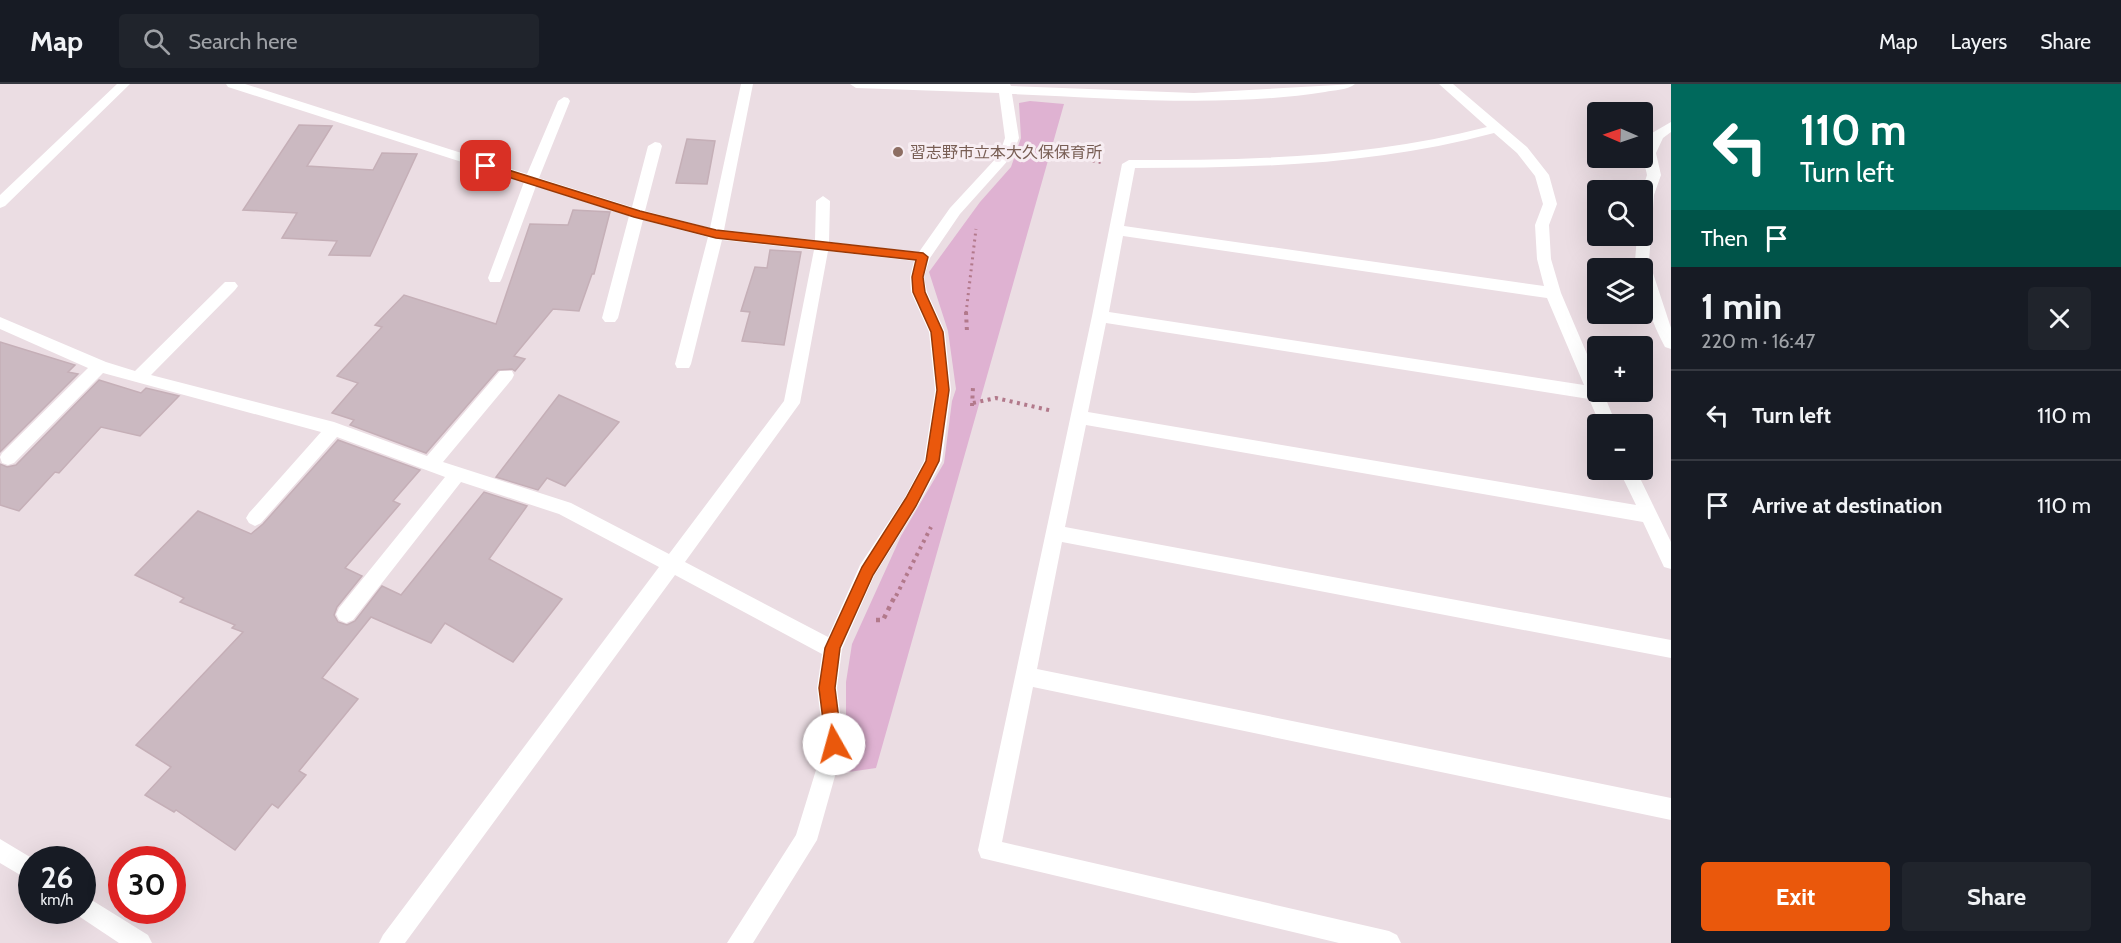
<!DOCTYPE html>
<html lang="en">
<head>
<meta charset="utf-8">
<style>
	:root { --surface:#171b24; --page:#20242c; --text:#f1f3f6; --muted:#9ea1a6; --line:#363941; --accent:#ea580c }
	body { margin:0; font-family:Cabin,"Noto Sans JP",sans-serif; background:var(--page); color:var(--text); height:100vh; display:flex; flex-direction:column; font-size:22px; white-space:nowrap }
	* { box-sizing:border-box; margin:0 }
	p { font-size:20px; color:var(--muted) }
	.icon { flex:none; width:33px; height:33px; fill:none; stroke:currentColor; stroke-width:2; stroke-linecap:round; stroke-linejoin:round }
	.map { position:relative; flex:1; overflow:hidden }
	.sheet { display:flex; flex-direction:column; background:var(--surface); width:450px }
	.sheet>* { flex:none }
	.hud { background:#00695c; color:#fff; overflow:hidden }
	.needle { width:39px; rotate:272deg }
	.buttons { position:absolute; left:1587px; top:18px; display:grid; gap:12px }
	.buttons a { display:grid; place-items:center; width:66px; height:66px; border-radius:6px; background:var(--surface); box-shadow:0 6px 24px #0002; font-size:30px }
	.speed { position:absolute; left:18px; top:762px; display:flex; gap:12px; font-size:30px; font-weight:700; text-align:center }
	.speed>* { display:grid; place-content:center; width:78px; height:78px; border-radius:50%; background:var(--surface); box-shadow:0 6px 24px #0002; line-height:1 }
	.speed small { font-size:15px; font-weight:400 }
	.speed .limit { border:9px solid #d22; background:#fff; color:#111 }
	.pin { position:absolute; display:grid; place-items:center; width:51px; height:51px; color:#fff; margin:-26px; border-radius:12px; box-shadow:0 3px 9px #0006 }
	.me { position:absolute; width:66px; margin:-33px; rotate:353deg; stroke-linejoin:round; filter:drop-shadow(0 0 4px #0008) }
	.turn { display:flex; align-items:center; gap:21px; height:126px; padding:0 30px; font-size:27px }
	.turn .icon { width:78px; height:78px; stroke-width:2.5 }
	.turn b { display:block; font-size:42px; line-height:51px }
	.then { display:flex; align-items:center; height:57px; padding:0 30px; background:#0003; gap:12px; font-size:22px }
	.round { display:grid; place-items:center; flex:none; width:63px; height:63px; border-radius:6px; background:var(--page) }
	.head { display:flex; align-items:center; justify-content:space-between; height:102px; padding:0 30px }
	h1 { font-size:36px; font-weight:700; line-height:45px }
	.primary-button { display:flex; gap:12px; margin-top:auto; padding:12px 30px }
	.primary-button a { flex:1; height:69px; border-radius:6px; background:var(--accent); color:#fff; font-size:24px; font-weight:700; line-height:69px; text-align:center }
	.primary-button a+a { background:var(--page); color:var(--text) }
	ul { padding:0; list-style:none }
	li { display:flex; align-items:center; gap:18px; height:90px; padding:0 30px; border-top:2px solid var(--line) }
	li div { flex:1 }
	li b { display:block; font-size:22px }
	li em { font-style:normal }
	header { display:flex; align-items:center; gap:36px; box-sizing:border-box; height:84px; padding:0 30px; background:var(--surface); border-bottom:2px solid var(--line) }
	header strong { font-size:28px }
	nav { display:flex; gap:33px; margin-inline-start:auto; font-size:21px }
	.search { width:420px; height:54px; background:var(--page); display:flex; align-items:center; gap:15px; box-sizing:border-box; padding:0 21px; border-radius:6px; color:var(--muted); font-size:22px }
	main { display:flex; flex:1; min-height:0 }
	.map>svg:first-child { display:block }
	.green { fill:#dfb2d2 }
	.building { fill:#cbb9c1; stroke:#c5afb7; stroke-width:1.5 }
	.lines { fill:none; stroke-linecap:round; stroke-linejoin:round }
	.path-far2 { stroke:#b2798b; stroke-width:3; stroke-dasharray:2 4; stroke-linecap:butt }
	.path-far1 { stroke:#b2798b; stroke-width:4; stroke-dasharray:3 4.5; stroke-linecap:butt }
	.path { stroke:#b2798b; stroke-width:4.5; stroke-dasharray:4 5; stroke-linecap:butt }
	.minor { fill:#fff; fill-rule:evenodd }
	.route { fill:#ea580c; stroke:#983908; stroke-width:1.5 }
	.education-dot { fill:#8d6e63; stroke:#f7edf2; stroke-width:2 }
	.labels { text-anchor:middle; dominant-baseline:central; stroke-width:6; stroke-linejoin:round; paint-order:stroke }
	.far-education-label { font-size:16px; fill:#785e54; stroke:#f7edf2; text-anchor:start }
</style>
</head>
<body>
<header>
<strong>Map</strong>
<div class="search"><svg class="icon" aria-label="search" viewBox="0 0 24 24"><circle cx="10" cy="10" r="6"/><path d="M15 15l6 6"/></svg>Search here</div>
<nav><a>Map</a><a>Layers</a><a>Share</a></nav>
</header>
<main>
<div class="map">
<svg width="1671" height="859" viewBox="0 0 1671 859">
	<rect width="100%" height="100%" fill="#ebdde3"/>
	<!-- green -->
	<path class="green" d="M1030,17L1064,20L876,684L842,689L846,647V598L852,560L901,452L944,379L952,317L956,305L948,247L929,188L980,118L1011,83L1021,54L1019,19Z"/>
	<!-- building -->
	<path class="building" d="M299,41L332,42L307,82L373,86L382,69L417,70L370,172L329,171L337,157L282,154L297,129L243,126Z
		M687,55L715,57L707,100L676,99Z
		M573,126L610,128L594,190H592L579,227L553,225L514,272L525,275L515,287L512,285L498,286L426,369L350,341L354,336L332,329L358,299L337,292L382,243L375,241L404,211L496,240L530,140L568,141Z
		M770,166L801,168L784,261L742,257L750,228L741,227L755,183L767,184Z
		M0,258L75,281L68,288L78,290L0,368Z
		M99,296L141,309L146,304L179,312L140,352L101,343L59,389L55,388L19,427L0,421V380L7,383L16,381Z
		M559,311L619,338L565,402L547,394L538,406L496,393Z
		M338,356L420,386L393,417L400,420L345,484L362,492L337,523L334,531L338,538L347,541L355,537L382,502L401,511L484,408L527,422L489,475L562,515L513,578L445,539L431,559L371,533L322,594L358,615L299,687L306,691L278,724L272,720L235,766L176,726L174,728L145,711L171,683L136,661L243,548L232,544L235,541L180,518L184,514L135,491L198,427L251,450L263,440Z"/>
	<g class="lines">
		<!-- path-far2 -->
		<path class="path-far2" d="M1034,65L1103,79
			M966,229L976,145"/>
		<!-- path-far1 -->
		<path class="path-far1" d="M966,228L967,248
			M973,319L996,314L1053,327
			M972,322L973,303
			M896,512L931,443"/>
		<!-- path -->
		<path class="path" d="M876,536H883L896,510"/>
		<!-- minor -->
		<path class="minor" d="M117,0H130L5,122L0,124V111Z
			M226,0H245L527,90L558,17L564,13L568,14L570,17L539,94L632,123L648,62L655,58L660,59L662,62L645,127L710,144L741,0H753L724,146L815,156L816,117L823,112L830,117L829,158L919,168L950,124L999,71L1005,54L999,9L856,4L850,0H1010L1011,2L1194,9L1355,0C1348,6 1334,6 1325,8C1221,24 1116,14 1012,10L1019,54L1012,72L960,130L930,174L924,193L927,208L945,248L951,306L942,377L917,423L874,492L842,565L837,604L844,660L817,756L753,859H727L796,751L824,660L817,604L822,570L675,491L405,859H379L383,851L659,483L559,430L461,398L353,536L346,539L339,536L336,530L339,524L445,393L337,353L261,439L255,442L249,439L246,434L249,429L321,348L103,289L14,379L8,381L2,379L0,373L2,369L88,284L0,245V233L106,278L135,287L225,198H235L238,202L235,206L151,291L334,338L427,372L500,287H512L514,291L512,295L443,378L571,419L669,470L784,317L814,166L722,156L691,280L689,284H677L675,280L708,153L643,136L618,234L615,238H605L602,234L629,132L536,102L502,194L500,198H490L488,194L524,98L228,3ZM828,167L914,177L910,193L911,208L929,248L935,306L924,377L905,413L860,481L828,553L685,478L800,319Z
			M1439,0H1453L1527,63L1549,91L1557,120L1549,141L1551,175L1561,209L1598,296V308H1603L1616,340H1600L1589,315L1106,239L1088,328L1636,421L1619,386H1636L1671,458V485L1664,483L1643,438L1086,341L1065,443L1671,556V574L1062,458L1037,585L1671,714V736L1033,603L1002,758L1389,847L1397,851L1401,859H1339L981,774L978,766L1092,232L1122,80L1129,76C1250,76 1369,74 1487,43ZM1494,49L1517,69L1535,92L1543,120L1535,141L1537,175L1544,202L1124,142L1135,84C1257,84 1376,81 1494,49ZM1123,152L1547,214L1584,301L1109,228Z
			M1671,38V48L1663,54L1656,69L1661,91L1654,111L1649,177L1671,244V265L1665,263C1652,239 1642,212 1642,184H1637L1635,177L1637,152H1642V106L1647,91L1642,69L1652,49Z
			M0,755L35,776H32V798L0,779Z
			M82,810L148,851L152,859H119L74,829L73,826H82Z"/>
	</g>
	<!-- route -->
	<path class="route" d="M486,79L640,127L716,146L923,169L928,173L923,193L925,208L943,248L949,306L939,377L916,422L873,491L840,564L835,604L842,660L840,666L834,668L829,666L826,660L819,604L825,564L862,483L906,414L926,377L937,306L931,248L913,208L912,193L916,176L716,154L634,133L483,85V80Z"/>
	<!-- markers -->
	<circle class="education-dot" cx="898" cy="68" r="6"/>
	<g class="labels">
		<!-- far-education labels -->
		<g class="far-education-label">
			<text x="910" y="68">習志野市立本大久保保育所</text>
		</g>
	</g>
</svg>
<div class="buttons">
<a><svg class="needle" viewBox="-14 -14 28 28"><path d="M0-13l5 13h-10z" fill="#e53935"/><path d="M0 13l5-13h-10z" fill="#9ea1a6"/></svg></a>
<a><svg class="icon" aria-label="search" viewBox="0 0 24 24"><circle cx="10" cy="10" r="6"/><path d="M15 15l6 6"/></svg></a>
<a><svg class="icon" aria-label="layers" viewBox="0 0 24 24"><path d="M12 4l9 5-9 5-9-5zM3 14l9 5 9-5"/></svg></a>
<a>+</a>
<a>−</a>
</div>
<div class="speed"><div>26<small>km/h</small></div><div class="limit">30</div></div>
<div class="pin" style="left:486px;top:82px;background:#d93025"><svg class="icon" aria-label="arrive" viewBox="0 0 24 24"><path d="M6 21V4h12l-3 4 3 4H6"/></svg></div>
<svg class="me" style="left:834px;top:660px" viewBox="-20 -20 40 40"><circle r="19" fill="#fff"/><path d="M0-13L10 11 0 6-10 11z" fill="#ea580c"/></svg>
</div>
<section class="sheet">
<div class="hud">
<div class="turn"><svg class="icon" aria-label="left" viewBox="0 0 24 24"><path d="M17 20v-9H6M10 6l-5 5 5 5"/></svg><div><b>110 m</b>Turn left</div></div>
<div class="then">Then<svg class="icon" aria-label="arrive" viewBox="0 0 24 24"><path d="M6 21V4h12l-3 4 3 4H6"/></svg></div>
</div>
<div class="head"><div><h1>1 min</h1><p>220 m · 16:47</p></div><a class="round"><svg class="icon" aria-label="close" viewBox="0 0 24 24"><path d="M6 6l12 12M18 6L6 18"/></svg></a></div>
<ul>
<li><svg class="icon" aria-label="left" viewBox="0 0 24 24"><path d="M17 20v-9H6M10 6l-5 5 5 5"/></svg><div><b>Turn left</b></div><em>110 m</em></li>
<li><svg class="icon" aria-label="arrive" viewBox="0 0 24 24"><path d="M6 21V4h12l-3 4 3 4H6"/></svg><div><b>Arrive at destination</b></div><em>110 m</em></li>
</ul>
<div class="primary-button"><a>Exit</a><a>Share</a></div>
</section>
</main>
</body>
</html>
